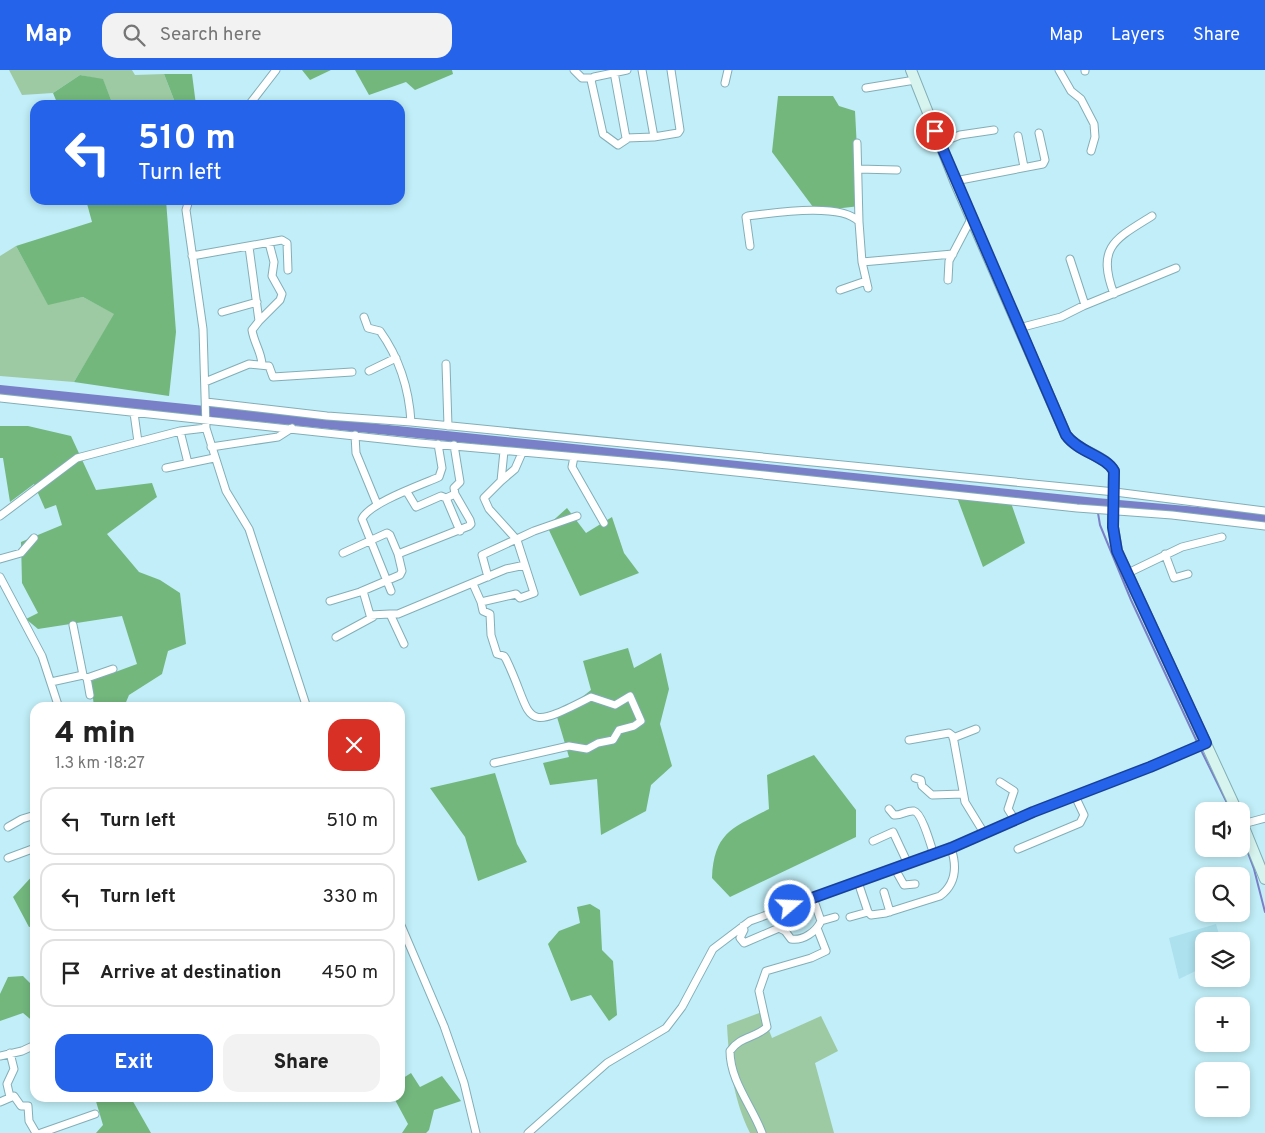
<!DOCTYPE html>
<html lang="en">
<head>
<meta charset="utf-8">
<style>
	:root { --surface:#fff; --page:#f2f2f2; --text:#222; --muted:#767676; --line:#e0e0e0; --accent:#2563eb }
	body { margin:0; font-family:Overpass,sans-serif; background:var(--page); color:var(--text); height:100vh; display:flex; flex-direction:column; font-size:19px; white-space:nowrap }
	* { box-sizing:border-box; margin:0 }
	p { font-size:16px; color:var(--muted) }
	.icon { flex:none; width:28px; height:28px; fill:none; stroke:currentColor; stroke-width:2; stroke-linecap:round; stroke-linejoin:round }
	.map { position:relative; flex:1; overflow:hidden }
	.sheet { position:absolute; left:30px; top:632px; width:375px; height:400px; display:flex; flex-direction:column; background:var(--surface); border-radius:15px; box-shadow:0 2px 8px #0003 }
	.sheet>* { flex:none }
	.hud { position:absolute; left:30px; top:30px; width:375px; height:105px; border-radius:15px; box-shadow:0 2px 8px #0003; background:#2563eb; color:#fff; overflow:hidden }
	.tools { position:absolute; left:1195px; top:732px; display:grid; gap:10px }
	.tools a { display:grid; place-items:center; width:55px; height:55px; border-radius:10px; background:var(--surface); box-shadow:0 2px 8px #0003; font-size:25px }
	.pin { position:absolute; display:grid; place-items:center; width:42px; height:42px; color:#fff; margin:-21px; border:2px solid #fff; border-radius:50%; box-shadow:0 1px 5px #0007 }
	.me { position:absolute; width:55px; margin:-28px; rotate:71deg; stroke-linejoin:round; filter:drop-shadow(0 0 4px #0008) }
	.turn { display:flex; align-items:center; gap:18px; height:105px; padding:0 25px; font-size:22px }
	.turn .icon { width:65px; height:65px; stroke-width:2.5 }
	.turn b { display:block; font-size:35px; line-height:42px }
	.round { display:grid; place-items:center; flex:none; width:52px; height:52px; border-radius:15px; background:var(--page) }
	.summary { display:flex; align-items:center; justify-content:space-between; height:85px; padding:0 25px }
	h1 { font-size:30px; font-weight:800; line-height:38px }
	.cta { display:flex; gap:10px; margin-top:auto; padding:10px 25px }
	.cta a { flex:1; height:58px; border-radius:15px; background:var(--accent); color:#fff; font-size:20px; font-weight:800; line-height:58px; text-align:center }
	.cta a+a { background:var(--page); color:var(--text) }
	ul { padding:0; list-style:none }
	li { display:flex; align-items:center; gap:15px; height:68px; margin:0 10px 8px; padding:0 15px; border:2px solid var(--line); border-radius:15px }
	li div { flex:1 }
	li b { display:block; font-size:19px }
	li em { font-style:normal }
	header { display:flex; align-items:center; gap:30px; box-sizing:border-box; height:70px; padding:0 25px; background:var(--accent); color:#fff }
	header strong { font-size:24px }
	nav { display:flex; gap:28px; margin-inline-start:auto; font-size:18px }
	.search { width:350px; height:45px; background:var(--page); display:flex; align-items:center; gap:12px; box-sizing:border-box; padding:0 18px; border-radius:15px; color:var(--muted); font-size:19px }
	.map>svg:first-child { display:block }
	.built { fill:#ace1ed }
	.green { fill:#9dcaa2 }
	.forest { fill:#73b77d }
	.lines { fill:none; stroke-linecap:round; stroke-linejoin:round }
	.stream { stroke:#7980c8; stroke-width:2 }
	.river { stroke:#7980c8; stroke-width:10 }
	.street-casing { stroke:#82aeb7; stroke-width:9 }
	.secondary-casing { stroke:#82aeb7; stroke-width:12 }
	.street { stroke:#fff; stroke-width:7 }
	.secondary { stroke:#d8f4ef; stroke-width:10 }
	.route-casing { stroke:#184099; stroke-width:12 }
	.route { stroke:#2563eb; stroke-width:9 }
</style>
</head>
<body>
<header>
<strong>Map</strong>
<div class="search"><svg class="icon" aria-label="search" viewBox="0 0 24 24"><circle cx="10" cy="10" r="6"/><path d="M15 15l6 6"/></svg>Search here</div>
<nav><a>Map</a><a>Layers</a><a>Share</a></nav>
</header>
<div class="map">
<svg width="1265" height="1063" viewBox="0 0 1265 1063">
	<rect width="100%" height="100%" fill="#c1eef8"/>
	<!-- built -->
	<path class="built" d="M1216,854L1221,871H1204V897L1179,909L1169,868Z"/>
	<!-- green -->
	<path class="green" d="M9,0H132L135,5L164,4L176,35H113L103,10L80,5L53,23L22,25Z
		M16,176L48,234L83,227L115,244L74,312L0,306V186Z
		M762,942L772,968L821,946L838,981L815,993L834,1063H750C733,1029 729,992 727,955Z"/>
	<!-- forest -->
	<path class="forest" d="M302,0H331L310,10Z
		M355,0H452L453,4L415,20L406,12L369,25Z
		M164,4H192L196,35H176Z
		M80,5L103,9L113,35H58L53,23Z
		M778,26H833L839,36L855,41L860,136L816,141L772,82Z
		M86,130H166L176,262L169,326L74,312L114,244L83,227L48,235L16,176L92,152Z
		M0,356H28L71,366L96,420L152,413L157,427L107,464L139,502L160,510L180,523L186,574L168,581L162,604L129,625L124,637H94L91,611L137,594L122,546L38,559L26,549L38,543L22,513L21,472L62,455L56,435L45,439L34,414L10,432L3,388H0Z
		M958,430H1010L1025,473L983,497Z
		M567,438L586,463L612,447L624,483L639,503L580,526L547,456Z
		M628,578L634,598L661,583L669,619L660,654L672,696L651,715L646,741L601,765L597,709L550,715L543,693L569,687L557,647L591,620L583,591Z
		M814,685L856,740V767L730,827L712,808C714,762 733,758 769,739L767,705Z
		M495,703L517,774L527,792L478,811L465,767L430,718Z
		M35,803V856L29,857L13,827Z
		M590,834L600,840L602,880L613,891L617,945L609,951L591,925L571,931L548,874L559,861L580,853L577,837Z
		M23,906L35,918V953L23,943L0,951V924L8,907Z
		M411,1003L420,1017L442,1006L461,1031L434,1040L429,1060L426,1063H402L408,1054L394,1028H400V1010Z
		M95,1028H131L151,1063H96L103,1055Z"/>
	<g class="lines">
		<!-- stream -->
		<path class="stream" d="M1096,433L1097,438
			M1098,443L1100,455L1131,530L1198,674
			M1200,678L1231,741
			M1241,764L1254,799L1265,842"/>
		<!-- river -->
		<path class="river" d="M0,320L1096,433L1265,448"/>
		<!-- street casing -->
		<g class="street-casing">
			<path id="street" d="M574,0L582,8H591
				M627,0L594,7L591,10L603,64L618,75L627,69
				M1059,0L1071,21L1081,29L1094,54L1095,67L1091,81
				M1085,0V1
				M614,2L626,68L654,67L642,0
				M725,13L728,0
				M866,18L915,10
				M249,35L276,0
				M1018,66L1024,97
				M654,67L678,63L680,60L671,0
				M857,73L859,152
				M940,73L960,65L994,60
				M858,99L897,100
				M955,111L1043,94L1045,90L1039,63
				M189,130L186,140L203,259L206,358L226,421L249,459L307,638
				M750,176L746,147L748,146C773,143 842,132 859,152L862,192
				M249,177L259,251L252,260C254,273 261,281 262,294
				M192,186L282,170L287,173L288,200
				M948,210L949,191L971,149
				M868,218L862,192L953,184
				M840,220L866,211
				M1114,224C1096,177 1115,169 1152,146
				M1083,236L1176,198
				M222,242L257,232
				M364,247L368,258L380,261C400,289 409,318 411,352
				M259,251L280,230L282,224L272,206L274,192L269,173
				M1019,258L1061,247L1085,235L1070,189
				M446,294L448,356
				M369,301L396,288
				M205,312L249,294L269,296L273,307L352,302
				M0,328L420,373L668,395L1077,438L1172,445L1265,456
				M206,332L327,346L411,352L1115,422L1265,441
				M134,343L138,372
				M180,361L188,393
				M355,365L356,383L377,434
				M454,375L460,412L454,418L455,424L446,428L460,461
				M211,377L278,367L292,358
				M574,387L572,397L604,453
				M166,398L214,388
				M501,411L515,399L522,383
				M407,422L416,437L441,426L446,428
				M0,446L77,388L180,361L206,358
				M343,483L387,463L390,465L398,484L469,456L471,454L470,450L455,424
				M1165,484L1174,508L1188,504
				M0,489L21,483L34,468
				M1128,503L1182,477L1222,467
				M0,507L42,586L59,638
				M488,507L482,485L534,461L577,446
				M473,514L481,532
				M363,521L370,545L390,544L404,574
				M391,521L362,449C369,433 421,415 439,407L442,398L438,374
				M330,531L360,522L400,505L402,501L398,484
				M390,544H398L506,499L525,495
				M73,555L83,605
				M336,567L373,547
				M87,608L113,599
				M51,612L83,605L87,608L90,625
				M953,668L976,659
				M909,670L949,663L953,666L965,732L984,763
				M494,693L569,676L587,679L598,673L613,670L619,660L634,656L641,651L630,626L615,635L591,627C518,665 535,649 506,589L504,586L497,584L491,565L490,544L483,541L481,532L516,524L520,528L534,523L517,470L489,439L484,428L501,411L504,381
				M915,708L921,710L922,716L932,725L963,724
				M1000,712L1014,721L1008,739L1015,750
				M889,739L894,745C901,746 907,740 914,741C922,743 931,776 934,785
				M1243,754L1265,748
				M8,757L22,749L35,745
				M873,771L893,762L908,794
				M1018,779L1080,753L1084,745L1075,726
				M8,788L35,778
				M895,799L904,815L915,814
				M785,821L790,836
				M884,822L890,842
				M868,842L871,845L886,843L940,826C956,814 957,796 951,778
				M850,847L868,842L858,812
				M821,851L835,847
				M400,853L444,956L464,1013L476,1063
				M743,856L744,860L740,868L744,873L779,858L785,861L791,869C803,871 816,862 821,851L813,828
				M781,858L792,855
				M10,983L14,999L7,1014L10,1027
				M0,986L22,981L35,975
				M0,1032L14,1026L21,1036H28L29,1051L36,1063
				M41,1063L95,1044
				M528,1063L607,993L666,958L682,937L713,879L750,851L951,778L1033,742L1150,697L1206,673
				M762,1063C752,1036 730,1011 730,981C740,966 756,968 767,957L759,921L766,901L811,888L826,881L817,858"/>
		</g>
		<!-- secondary casing -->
		<g class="secondary-casing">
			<path id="secondary" d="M911,0L955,111L1066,365C1078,382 1105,385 1114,401L1113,457L1117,481L1237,741
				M1241,750L1265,809"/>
		</g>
		<!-- street -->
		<use href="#street" class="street"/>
		<!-- secondary -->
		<use href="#secondary" class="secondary"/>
	</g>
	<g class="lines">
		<!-- route casing -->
		<g class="route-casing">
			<path id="route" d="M790,836L951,778L1033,742L1150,697L1206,673L1117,481L1113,457L1114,401C1106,386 1078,382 1066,365L935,61"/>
		</g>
		<!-- route -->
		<use href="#route" class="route"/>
	</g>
</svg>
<div class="tools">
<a><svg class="icon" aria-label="sound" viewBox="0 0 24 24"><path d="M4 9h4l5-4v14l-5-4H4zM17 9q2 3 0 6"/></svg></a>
<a><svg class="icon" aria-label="search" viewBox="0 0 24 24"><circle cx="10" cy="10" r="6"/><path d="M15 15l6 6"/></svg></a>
<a><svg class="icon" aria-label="layers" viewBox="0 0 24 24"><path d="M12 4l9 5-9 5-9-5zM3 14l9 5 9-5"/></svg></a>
<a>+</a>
<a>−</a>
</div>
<div class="pin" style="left:935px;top:61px;background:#d93025"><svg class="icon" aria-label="arrive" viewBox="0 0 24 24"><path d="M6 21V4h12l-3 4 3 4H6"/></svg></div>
<svg class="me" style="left:790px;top:836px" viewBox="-20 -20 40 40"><circle r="17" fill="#2563eb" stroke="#fff" stroke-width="3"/><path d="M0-11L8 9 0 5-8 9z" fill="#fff"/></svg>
<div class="hud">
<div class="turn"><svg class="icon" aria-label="left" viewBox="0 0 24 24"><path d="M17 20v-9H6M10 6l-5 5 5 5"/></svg><div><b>510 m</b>Turn left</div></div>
</div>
<section class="sheet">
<div class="summary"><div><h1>4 min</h1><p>1.3 km · 18:27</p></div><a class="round" style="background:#d93025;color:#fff"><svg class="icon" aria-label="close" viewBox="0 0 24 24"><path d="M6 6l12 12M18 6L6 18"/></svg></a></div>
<ul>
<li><svg class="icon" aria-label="left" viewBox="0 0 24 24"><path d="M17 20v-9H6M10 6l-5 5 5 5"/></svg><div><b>Turn left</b></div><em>510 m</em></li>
<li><svg class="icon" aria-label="left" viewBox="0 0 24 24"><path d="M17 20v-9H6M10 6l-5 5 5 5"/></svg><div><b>Turn left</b></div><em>330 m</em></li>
<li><svg class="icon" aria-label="arrive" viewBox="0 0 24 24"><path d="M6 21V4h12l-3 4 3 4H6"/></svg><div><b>Arrive at destination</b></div><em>450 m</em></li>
</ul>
<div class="cta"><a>Exit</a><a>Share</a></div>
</section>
</div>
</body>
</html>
